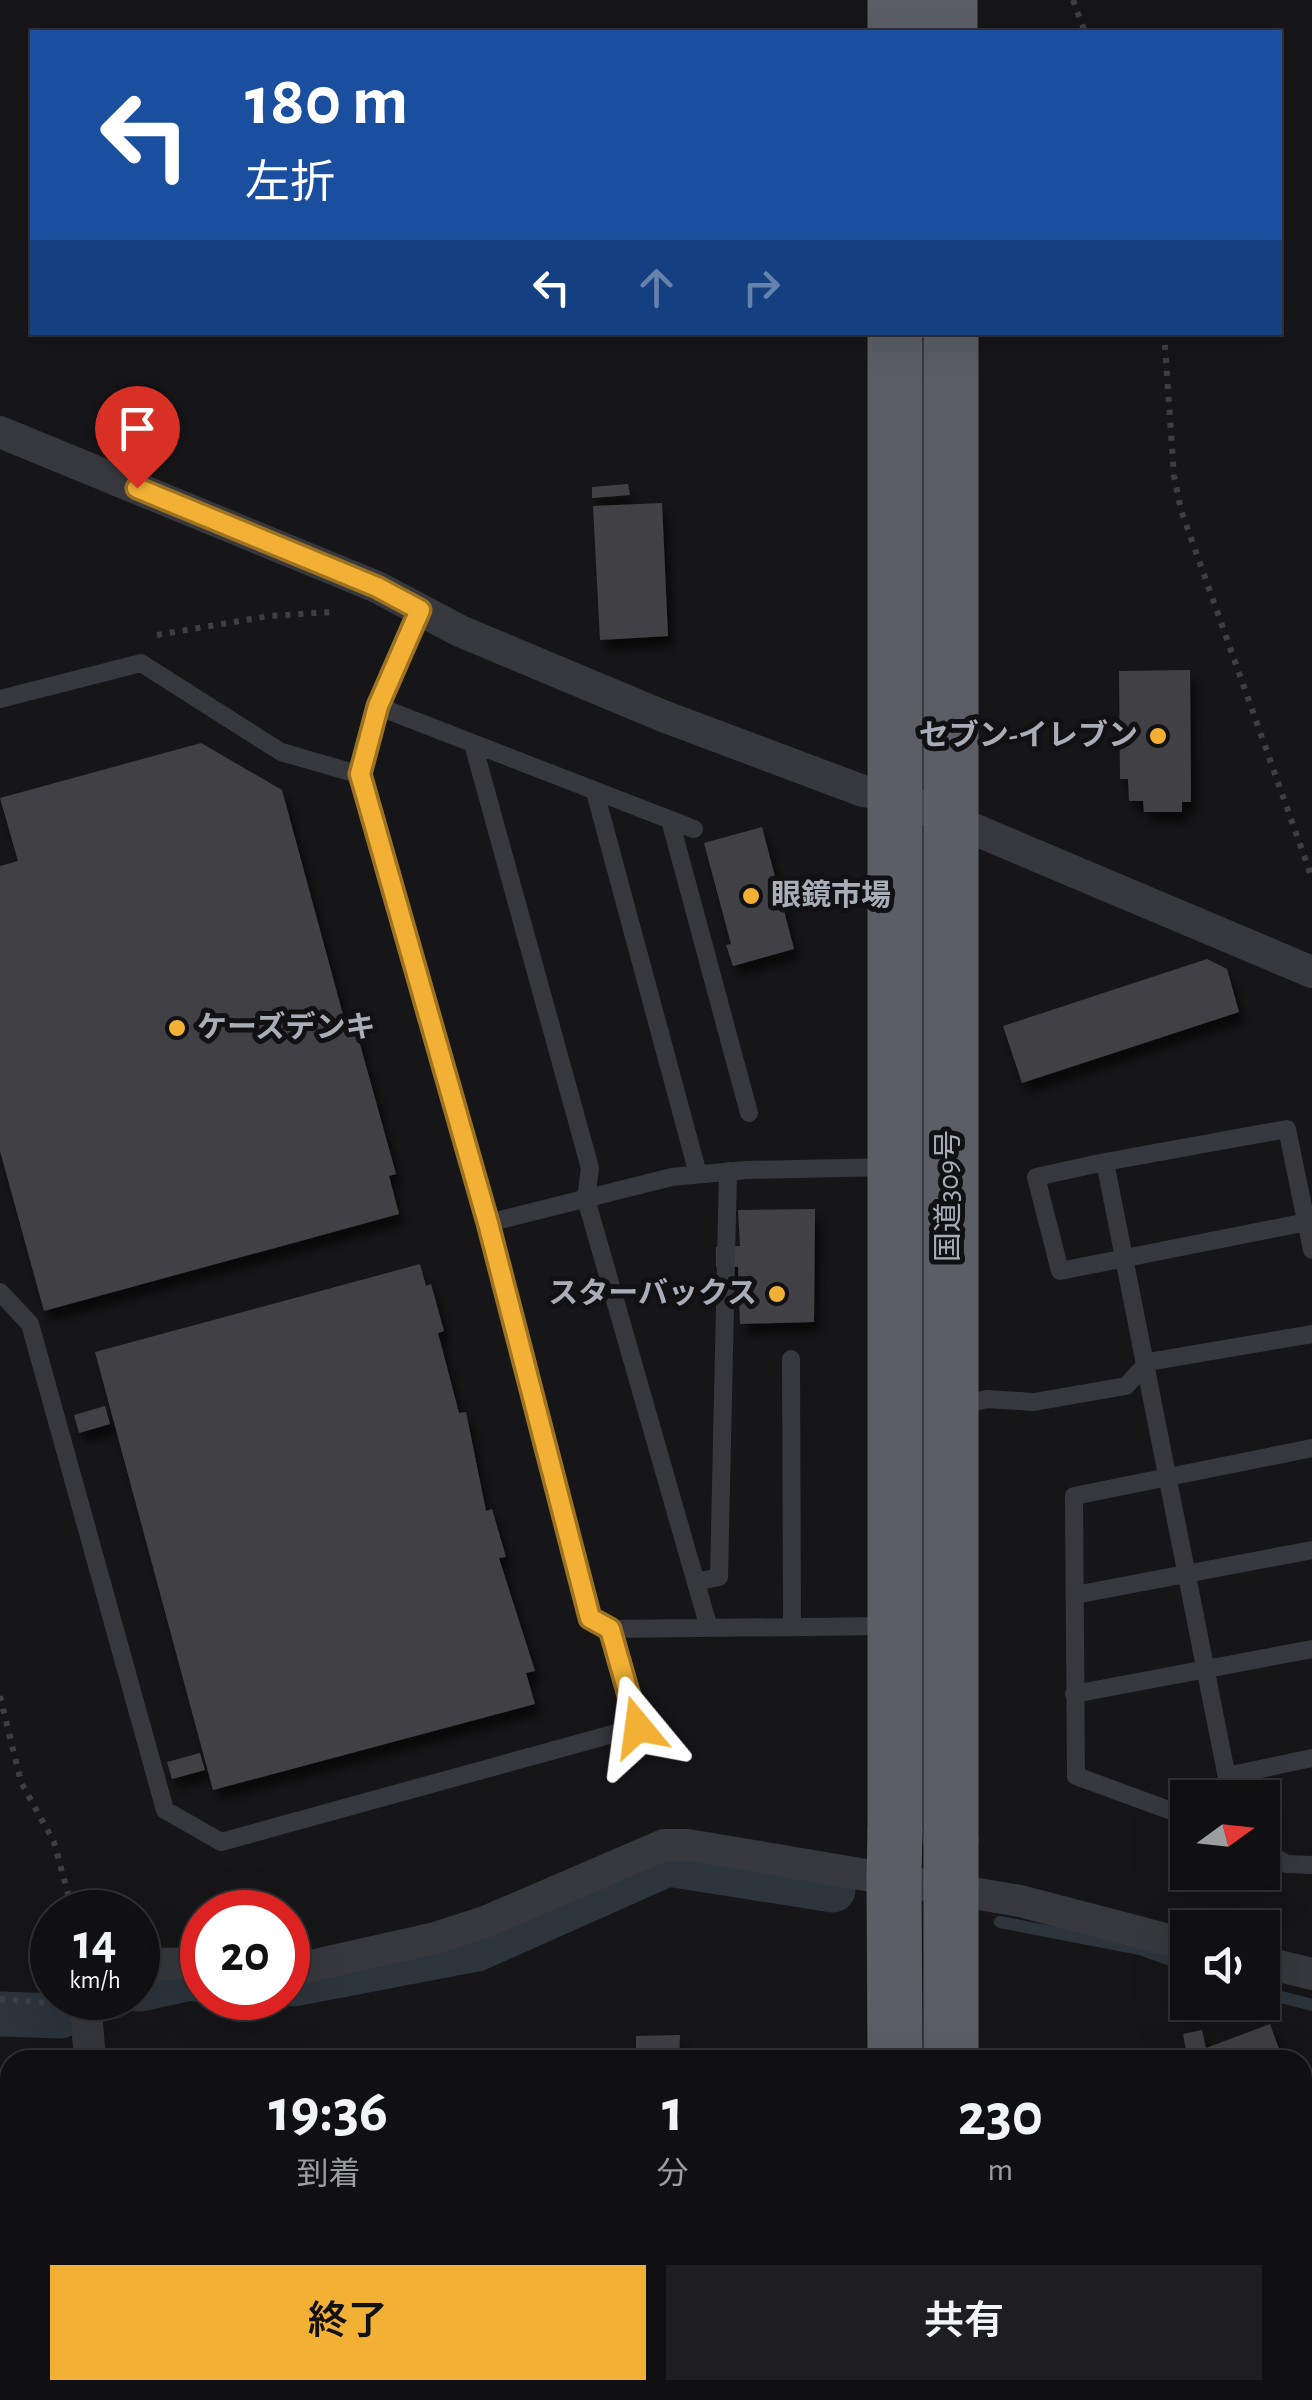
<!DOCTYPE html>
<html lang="ja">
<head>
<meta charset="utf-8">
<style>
	:root { --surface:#101012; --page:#1e1e20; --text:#f1f3f6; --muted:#9c9d9f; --line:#303032; --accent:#f2b134 }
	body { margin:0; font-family:"Alegreya Sans","Noto Sans JP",sans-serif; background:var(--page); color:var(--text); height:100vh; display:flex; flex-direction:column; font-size:38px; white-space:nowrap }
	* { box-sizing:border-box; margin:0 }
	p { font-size:32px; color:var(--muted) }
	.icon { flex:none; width:55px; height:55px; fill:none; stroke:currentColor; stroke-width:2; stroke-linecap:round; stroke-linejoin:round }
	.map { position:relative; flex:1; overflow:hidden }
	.side { position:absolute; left:0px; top:2050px; width:1312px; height:350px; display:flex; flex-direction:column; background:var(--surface); border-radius:30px 30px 0 0; box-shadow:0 10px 40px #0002,0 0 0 2px var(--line) }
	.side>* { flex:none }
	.guide { position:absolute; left:30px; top:30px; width:1252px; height:305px; border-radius:0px; box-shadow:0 10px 40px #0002,0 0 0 2px var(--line); background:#1a4fa0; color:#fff; overflow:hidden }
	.needle { width:65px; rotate:75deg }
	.fabs { position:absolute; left:1170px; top:1780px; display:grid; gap:20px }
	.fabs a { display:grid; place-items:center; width:110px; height:110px; border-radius:0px; background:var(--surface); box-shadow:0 10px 40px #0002,0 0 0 2px var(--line); font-size:50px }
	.speed { position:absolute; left:30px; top:1890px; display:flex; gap:20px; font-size:50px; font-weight:700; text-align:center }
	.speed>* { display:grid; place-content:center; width:130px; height:130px; border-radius:50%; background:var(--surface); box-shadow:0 10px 40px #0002,0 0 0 2px var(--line); line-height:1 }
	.speed small { font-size:25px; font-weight:400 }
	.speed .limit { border:15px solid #d22; background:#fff; color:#111 }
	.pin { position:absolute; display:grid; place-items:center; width:85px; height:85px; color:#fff; margin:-102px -42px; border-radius:50% 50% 50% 0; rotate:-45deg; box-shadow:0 0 10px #0007 }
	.pin .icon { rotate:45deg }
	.me { position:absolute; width:110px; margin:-55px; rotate:344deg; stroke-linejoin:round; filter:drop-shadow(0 0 8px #0008) }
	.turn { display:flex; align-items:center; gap:35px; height:210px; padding:0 50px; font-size:45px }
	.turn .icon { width:130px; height:130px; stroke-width:2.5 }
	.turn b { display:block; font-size:70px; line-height:85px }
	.lanes { display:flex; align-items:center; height:95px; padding:0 50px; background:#0003; justify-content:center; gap:50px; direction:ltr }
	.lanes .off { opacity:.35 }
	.eta { display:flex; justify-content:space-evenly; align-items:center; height:170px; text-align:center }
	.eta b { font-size:60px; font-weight:600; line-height:70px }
	.action { display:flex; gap:20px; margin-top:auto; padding:20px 50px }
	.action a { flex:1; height:115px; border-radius:0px; background:var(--accent); color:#111; font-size:40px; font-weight:600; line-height:115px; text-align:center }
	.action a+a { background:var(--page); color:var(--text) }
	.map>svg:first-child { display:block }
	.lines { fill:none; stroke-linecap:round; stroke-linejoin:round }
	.stream { stroke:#2c353c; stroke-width:12 }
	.canal { stroke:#2c353c; stroke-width:45 }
	.building { fill:#404145; filter:url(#shadow) }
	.path { stroke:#3d3f44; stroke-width:6; stroke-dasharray:5 8; stroke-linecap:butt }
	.service { stroke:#37383d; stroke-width:18 }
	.minor { stroke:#37383d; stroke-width:32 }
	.trunk { stroke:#5b5e65; stroke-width:55 }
	.trunk-bridge { stroke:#5b5e65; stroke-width:55 }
	.route-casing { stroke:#9d7322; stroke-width:25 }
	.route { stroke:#f2b134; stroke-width:18 }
	.poi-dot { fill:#f2b134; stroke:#111113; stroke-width:4 }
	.labels { text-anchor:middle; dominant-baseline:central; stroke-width:10; stroke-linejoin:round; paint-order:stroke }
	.poi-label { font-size:30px; font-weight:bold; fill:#a8adb8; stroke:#111113; text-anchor:end }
	.street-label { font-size:30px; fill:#a8adb8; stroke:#111113 }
</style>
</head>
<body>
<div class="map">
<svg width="1312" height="2400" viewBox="0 0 1312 2400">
	<defs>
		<filter id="shadow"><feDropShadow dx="6" dy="11" stdDeviation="5" flood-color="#0009"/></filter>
	</defs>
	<rect width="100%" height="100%" fill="#161618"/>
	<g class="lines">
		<!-- stream -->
		<path class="stream" d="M1000,1922L1140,1949L1188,1966
			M1262,1992L1312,2005"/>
		<!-- canal -->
		<path class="canal" d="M294,1984L477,1949L668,1864L833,1890
			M140,1989L191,1978L202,1980
			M0,2014L61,2016"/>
	</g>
	<!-- building -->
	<path class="building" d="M628,484L630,495L592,498V487Z
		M662,503L668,636L600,640L593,506Z
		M1190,670L1191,802H1182V812H1144L1143,801H1129L1128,779H1120L1119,671Z
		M201,743L282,790L345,1022L353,1019L396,1174L389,1176L399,1214L44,1311L0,1151V866L18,861L0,798Z
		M762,827L794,949L733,966L726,945L731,944L704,843Z
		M1207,959L1227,969L1239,1012L1022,1083L1003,1026Z
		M815,1209L814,1322L740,1324L738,1267H716V1247L740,1246L738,1210Z
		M420,1264L426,1286L431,1284L444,1331L438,1333L459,1413L466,1412L486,1511L492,1509L506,1557L499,1558L535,1671L526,1673L535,1704L213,1790L95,1352Z
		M105,1406L110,1424L79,1433L74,1415Z
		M200,1753L205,1770L172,1779L167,1762Z
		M1270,2024L1283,2060H1188L1183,2034L1202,2030L1206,2048Z
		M680,2035L679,2060H585V2053H636V2036Z
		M1312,2127V2188L1302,2192V2130Z"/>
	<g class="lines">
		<!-- path -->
		<path class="path" d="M1073,0L1085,32
			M1164,332L1174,476L1181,510L1312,878
			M157,635L269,616L332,612
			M0,1696L21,1782L54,1842L73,1912
			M0,1999L48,2003
			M1302,2229L1312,2227
			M1004,2400V2390"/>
		<!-- service -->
		<path class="service" d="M420,610L377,706L361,775L488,1223
			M0,699L141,663L281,752L361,775
			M377,706L694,829
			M473,744L590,1168L586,1199L709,1628
			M595,792L698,1174
			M670,820L749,1113
			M1105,1162L1036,1177L1060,1271L1312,1221
			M889,1167L746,1170L672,1177L488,1223L590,1618L610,1629L892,1626
			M0,1292L30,1324L165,1810L221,1842L638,1727L610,1629
			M791,1359L792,1627
			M958,1406L987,1399L1034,1402L1126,1386L1148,1362L1312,1334
			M696,1582L719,1577L728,1171
			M1075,1595L1312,1550
			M1074,1694L1312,1649
			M1227,1776L1312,1758
			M1231,1798L1105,1162L1287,1129L1312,1250
			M1188,1817L1076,1776L1074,1496L1312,1448
			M1262,1850L1287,1864L1312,1865"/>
		<!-- minor -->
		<path class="minor" d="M0,432L377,587L460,631L663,716L863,791L895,796L1312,972
			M1262,1962L1312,1974
			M288,1971L435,1938L485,1922L664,1845H688L1020,1901L1188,1945
			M138,1972L159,1964L202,1963
			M85,1998L90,2060
			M162,2390L164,2400
			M416,2400L445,2390"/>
		<!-- trunk -->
		<path class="trunk" d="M950,0V32
			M895,32V0
			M895,1830V332
			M951,1840V332
			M894,1876L895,2060
			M951,2060V1886
			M895,2390V2400
			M950,2400V2390"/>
		<!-- trunk-bridge -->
		<path class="trunk-bridge" d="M951,1840V1886
			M894,1876L895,1830"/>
	</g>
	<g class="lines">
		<!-- route casing -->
		<g class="route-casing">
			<path id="route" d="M137,488L377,587L420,610L378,706L360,774L488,1223L590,1618L610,1629L638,1727"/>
		</g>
		<!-- route -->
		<use href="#route" class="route"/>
	</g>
	<!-- markers -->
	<g class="poi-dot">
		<circle cx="1158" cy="736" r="10"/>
		<circle cx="751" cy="896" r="10"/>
		<circle cx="177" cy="1028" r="10"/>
		<circle cx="777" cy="1294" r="10"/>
	</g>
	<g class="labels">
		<!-- poi labels -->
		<g class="poi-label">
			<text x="1138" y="736">セブン-イレブン</text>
			<text x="771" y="896" text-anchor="start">眼鏡市場</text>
			<text x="197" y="1028" text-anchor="start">ケーズデンキ</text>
			<text x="757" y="1294">スターバックス</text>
		</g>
		<!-- street labels -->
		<g class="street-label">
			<text transform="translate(949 1196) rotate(-90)">国道309号</text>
		</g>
	</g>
</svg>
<div class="fabs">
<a><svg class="needle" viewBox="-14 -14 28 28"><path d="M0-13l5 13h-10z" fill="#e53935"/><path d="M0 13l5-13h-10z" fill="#9c9d9f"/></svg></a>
<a><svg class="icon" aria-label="sound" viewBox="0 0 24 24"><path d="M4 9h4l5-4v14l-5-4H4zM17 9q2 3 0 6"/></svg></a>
</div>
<div class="speed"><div>14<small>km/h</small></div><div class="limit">20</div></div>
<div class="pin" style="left:137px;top:488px;background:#d93025"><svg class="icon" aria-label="arrive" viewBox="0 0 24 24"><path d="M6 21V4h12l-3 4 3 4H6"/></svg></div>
<svg class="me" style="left:638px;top:1727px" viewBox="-20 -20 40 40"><path d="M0-17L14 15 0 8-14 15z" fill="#f2b134" stroke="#fff" stroke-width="4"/></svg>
<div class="guide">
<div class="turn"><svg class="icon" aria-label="left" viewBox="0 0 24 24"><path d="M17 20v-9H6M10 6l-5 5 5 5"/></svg><div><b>180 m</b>左折</div></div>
<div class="lanes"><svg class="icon" aria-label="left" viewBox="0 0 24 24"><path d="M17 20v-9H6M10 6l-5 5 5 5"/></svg><svg class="icon off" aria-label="ahead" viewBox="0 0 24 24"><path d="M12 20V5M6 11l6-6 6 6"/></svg><svg class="icon off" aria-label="right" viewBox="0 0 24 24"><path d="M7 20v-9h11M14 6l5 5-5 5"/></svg></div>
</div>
<section class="side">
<div class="eta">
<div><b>19:36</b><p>到着</p></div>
<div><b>1</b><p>分</p></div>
<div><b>230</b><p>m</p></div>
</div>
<div class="action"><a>終了</a><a>共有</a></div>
</section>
</div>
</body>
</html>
